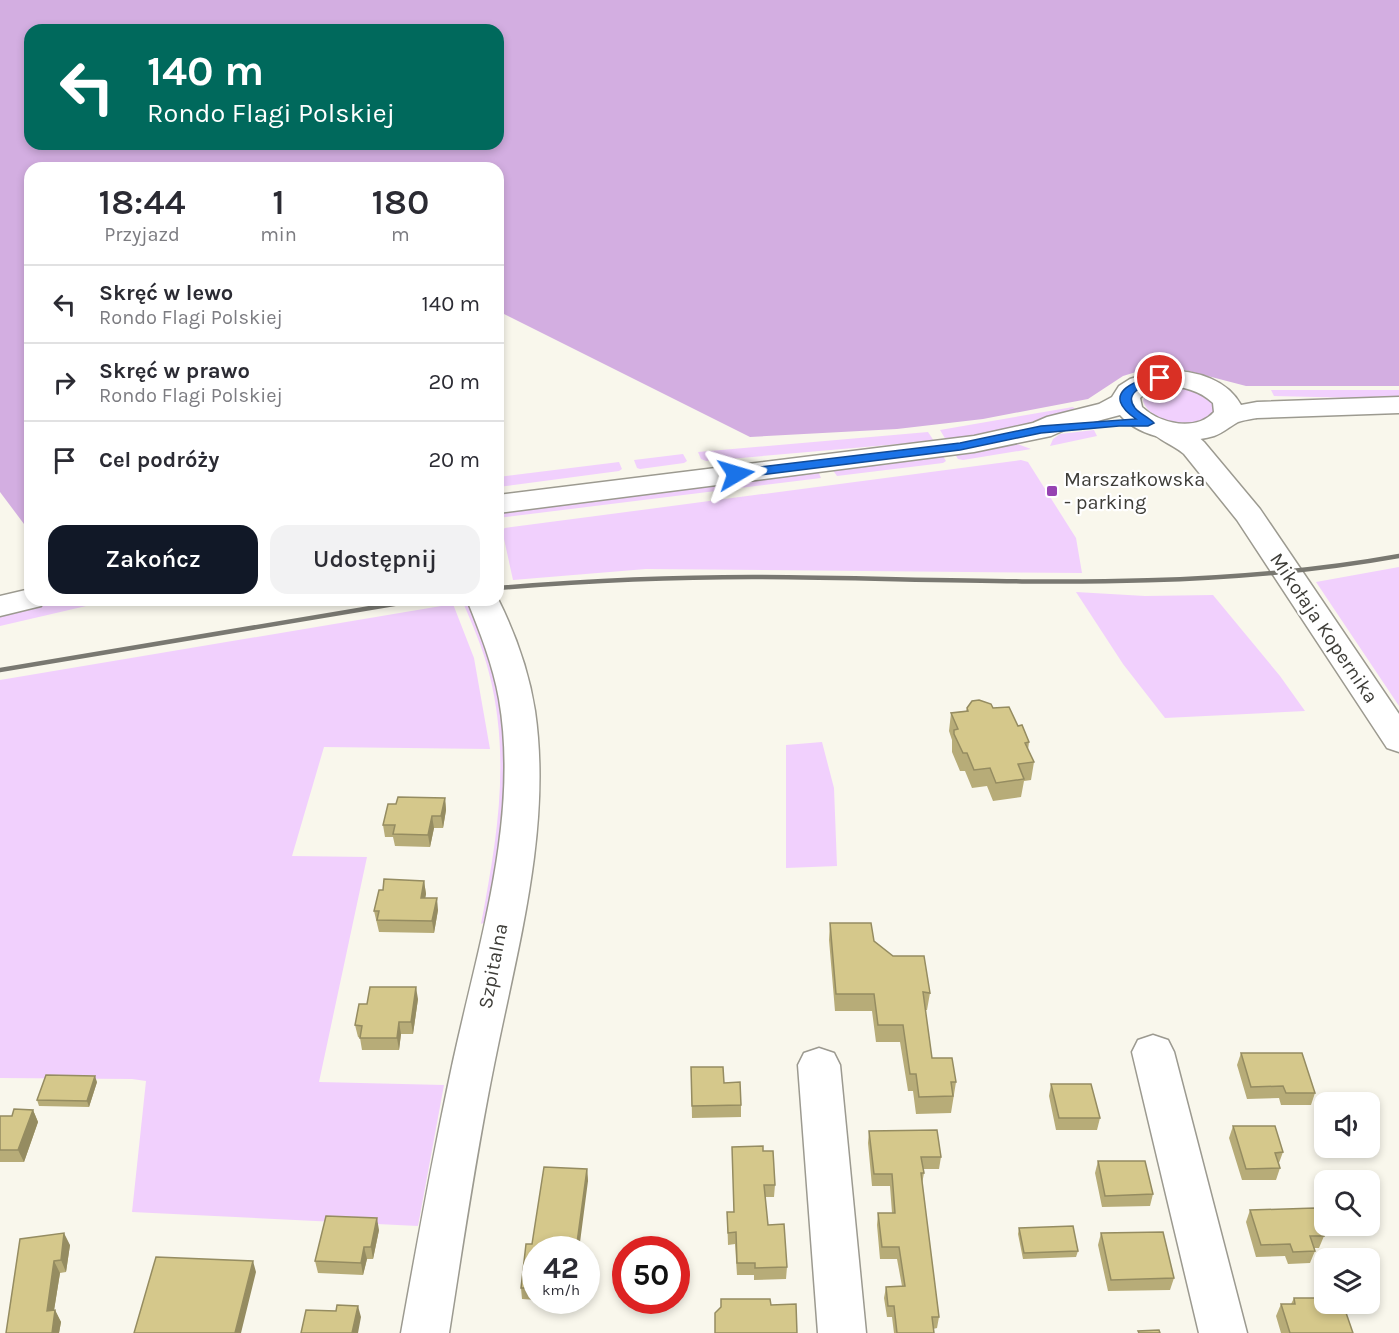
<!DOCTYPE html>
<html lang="pl">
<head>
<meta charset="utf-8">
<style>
	:root { --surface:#fff; --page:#f2f2f3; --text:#2b2b33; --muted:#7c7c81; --line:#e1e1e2; --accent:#111827 }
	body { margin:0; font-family:Karla,sans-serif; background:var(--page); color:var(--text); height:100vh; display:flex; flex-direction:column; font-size:22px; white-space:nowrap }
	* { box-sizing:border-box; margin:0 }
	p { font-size:20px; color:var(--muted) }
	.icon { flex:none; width:33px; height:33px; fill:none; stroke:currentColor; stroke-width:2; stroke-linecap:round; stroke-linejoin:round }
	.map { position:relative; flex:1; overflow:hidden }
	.sheet { position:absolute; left:24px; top:162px; width:480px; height:444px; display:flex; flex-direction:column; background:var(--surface); border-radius:18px; box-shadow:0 3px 9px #0003 }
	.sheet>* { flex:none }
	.banner { position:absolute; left:24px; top:24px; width:480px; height:126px; border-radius:18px; box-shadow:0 3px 9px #0003; background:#00695c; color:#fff; overflow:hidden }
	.fabs { position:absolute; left:1314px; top:1092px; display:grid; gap:12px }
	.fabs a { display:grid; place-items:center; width:66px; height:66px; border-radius:12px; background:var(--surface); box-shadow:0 3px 9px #0003; font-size:30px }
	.speed { position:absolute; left:522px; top:1236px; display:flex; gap:12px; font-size:30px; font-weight:700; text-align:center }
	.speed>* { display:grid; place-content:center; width:78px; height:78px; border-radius:50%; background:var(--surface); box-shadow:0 3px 9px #0003; line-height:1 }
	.speed small { font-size:15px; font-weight:400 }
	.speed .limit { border:9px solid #d22; background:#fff; color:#111 }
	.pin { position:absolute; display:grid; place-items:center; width:51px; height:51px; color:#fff; margin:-26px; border:3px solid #fff; border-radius:50%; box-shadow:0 2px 6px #0007 }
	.me { position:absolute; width:66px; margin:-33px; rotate:83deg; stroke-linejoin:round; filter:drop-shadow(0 0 4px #0008) }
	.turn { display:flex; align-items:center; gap:21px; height:126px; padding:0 24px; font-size:27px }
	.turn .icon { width:78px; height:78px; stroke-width:2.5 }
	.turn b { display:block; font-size:42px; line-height:51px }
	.eta { display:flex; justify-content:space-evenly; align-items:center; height:102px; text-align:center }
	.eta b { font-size:36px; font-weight:600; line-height:42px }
	.action { display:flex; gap:12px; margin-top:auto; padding:12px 24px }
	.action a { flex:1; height:69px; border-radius:18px; background:var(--accent); color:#fff; font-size:24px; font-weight:600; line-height:69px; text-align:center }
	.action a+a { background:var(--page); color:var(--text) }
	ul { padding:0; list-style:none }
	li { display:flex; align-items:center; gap:18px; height:78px; padding:0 24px; border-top:2px solid var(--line) }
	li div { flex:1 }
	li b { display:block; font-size:22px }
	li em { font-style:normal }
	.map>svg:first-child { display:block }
	.green { fill:#f1d0fd }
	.forest { fill:#d3aee1; fill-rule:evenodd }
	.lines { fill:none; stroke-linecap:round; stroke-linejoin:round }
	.minor-casing { stroke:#9c9a90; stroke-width:3 }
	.major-casing { stroke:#9c9a90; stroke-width:3 }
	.minor { fill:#fff; fill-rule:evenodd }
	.major { fill:#fff; fill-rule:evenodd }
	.rail { stroke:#797871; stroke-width:4.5 }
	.wall { fill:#b7ac78 }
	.shaded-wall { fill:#958c61 }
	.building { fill:#d5c88b; stroke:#958c61; stroke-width:1.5 }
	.route { fill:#1a73e8; stroke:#114b97; stroke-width:1.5 }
	.poi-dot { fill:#9643b2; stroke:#fff; stroke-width:2 }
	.labels { text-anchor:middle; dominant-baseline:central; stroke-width:4.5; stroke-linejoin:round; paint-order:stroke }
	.poi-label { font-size:20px; fill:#3e3d38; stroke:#fff; text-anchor:start }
	.street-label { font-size:20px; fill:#3e3d38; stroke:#fff }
</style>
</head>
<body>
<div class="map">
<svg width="1399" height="1333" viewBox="0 0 1399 1333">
	<rect width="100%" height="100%" fill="#f9f7ec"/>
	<!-- green -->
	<path class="green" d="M1179,386C1193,390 1211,393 1214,410C1201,433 1151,425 1143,401C1149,386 1165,386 1179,386Z
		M1271,390H1399V399L1274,396Z
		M1073,407L1078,413L995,432L946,440L940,430Z
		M1094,430L1097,436L1050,446L1053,439L1060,434Z
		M928,432L934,441L706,461L701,459L698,452Z
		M1015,443L1031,449L963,460L958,459L953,451Z
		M941,453L946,461L943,463L837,476L832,469Z
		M683,454L687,461L684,463L640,469L637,468L634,460Z
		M1021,460L1028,462L1076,538L1082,573L646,569L513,580L502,530L505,528Z
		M619,462L622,469L619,471L498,487V477Z
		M818,471L821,478L498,518V510Z
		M1399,567V706L1316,582Z
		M1076,592L1145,596L1213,595L1280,676L1305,711L1165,718L1123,664Z
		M61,600H112L0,626V614Z
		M462,600H467L493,667L504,720L506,796L488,921L481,924C497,839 511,759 489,673C483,648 472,624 462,600Z
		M453,604L474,658L490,749L324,747L292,856L367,857L319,1082L444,1085L418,1226L132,1212L146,1081L132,1079L0,1078V680Z
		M822,742L834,788L837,866L786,868V745Z"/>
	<!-- forest -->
	<path class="forest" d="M0,0H1399V386H1246L1177,368L1146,369L1123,376L1088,399L983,419L897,429L750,437L498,311V168H30V532L0,492ZM30,30H498V144H30Z"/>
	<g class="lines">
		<!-- minor casing -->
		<g class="minor-casing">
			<path id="minor" d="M1162,420L1195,434L1204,442L1260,509L1399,714V752L1387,748L1237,520L1184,454C1173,444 1156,440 1148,428L1152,422Z
				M498,599C515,633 529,672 535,711C552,829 517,949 494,1065C476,1154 463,1243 449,1333H401C417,1244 433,1154 452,1066C477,949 520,819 499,699C493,665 480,632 467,600Z
				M1153,1035L1168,1040L1174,1052L1247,1333H1199L1132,1052L1138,1040Z
				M819,1048L834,1053L840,1065L866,1333H818L798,1065L804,1053Z"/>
		</g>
		<!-- major casing -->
		<g class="major-casing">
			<path id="major" d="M1160,370C1190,370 1225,376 1241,405L1257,402L1399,397V413L1257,418C1251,419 1244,420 1238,422C1229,427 1223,433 1214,436C1184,445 1141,439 1120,415L1067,429L1051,436L974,452L498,513V495L974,436L1033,423L1047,417L1099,404L1112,397L1119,386L1130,379ZM1164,386C1183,386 1199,390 1213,403L1214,412C1196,432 1160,424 1142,407L1140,398L1149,390Z
				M30,589V600H45L41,606L0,616V596Z"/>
		</g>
		<!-- minor -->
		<use href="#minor" class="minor"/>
		<!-- major -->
		<use href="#major" class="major"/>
		<!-- rail -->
		<path class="rail" d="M498,588C583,581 667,577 752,577C968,578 1184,595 1399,556
			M0,670L418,600"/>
	</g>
	<!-- wall -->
	<path class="wall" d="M967,708H993L1018,726L1029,742L1028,750L1034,762L1031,780L1024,781L1021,797L993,801L987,786L972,788L965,771H960L952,752V740L949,731L951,713L966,711Z
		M445,798L446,810L443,828H434L430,847L395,846L393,837H385L383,825L396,804Z
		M424,881L426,894L425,898L438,910L434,933L379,932L374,911L383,890Z
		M830,923L874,941L930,993L927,1010H925L932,1058L956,1082L951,1113L916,1114L913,1091H908L900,1042H876L872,1011H835L829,940Z
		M418,999L413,1034H401L399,1050H362L360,1038L358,1037L355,1025L367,1004Z
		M1241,1053L1315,1093L1311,1105H1281L1279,1098L1247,1099L1237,1065Z
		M691,1067L724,1083L741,1105V1117L692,1118Z
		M97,1082L89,1107L39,1106L37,1100Z
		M1051,1084L1100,1118L1097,1130H1056L1049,1096Z
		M33,1110L38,1122L24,1162H0V1116H12Z
		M1233,1126L1283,1152L1279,1163L1280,1168L1276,1180H1242L1229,1138Z
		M869,1131L941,1157L939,1169H923L924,1173L922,1184L939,1317L937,1328L933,1329L934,1333H894L892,1317H887L884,1298L886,1287L902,1286L897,1259H880L877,1225L878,1213H892L890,1186H872L868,1143Z
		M732,1147L763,1151L775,1185L774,1197H765L768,1225L787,1267L786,1279L754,1280V1275H737L735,1244L728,1245L727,1212H734Z
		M1098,1161L1153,1194L1150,1206L1102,1207L1095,1173Z
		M587,1169L588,1181L536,1250V1300L522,1299L521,1288L532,1244Z
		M1250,1210L1324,1236L1319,1248H1314L1315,1251L1310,1263L1288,1264L1285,1256L1256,1257L1246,1222Z
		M1019,1228L1078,1251L1076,1257L1023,1259L1018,1234Z
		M379,1230L373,1259H367L363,1275L318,1273L315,1261Z
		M1101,1233L1174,1278L1170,1290L1108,1291L1098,1245Z
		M20,1239L70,1245L66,1272L60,1273L54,1310H55L61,1322L59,1333Z
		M1294,1298L1353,1333H1281L1276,1316L1281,1304H1291Z
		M550,1300H572V1302Z"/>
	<!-- shaded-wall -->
	<path class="shaded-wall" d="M445,798L446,810L443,828L441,816Z
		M432,816L434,828L430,847L428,835Z
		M424,881L426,894L423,910L421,898Z
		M437,898L438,910L434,933L432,921Z
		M416,987L418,999L413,1034L411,1022Z
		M399,1022L401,1034L399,1050L397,1038Z
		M95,1076L97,1082L89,1107L87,1101Z
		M33,1110L38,1122L24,1162L18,1150Z
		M587,1169L588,1181L579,1250H576Z
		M377,1218L379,1230L373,1259L371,1247Z
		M64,1233L70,1245L66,1272L61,1260Z
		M364,1247L367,1259L363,1275L361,1263Z
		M54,1261L60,1273L52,1323L47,1311Z
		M253,1261L256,1272L241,1333H235Z
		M358,1306L361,1317L358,1333H352Z
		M55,1310L61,1322L59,1333H52Z"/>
	<!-- building -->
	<path class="building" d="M979,700L991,704L993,708L1009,707L1018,726L1022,725L1029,742L1025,743L1034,762L1018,764L1024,779L996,783L990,768L974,770L967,753H963L954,734V730L958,729L951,713L968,711L967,708L972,701Z
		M398,797L445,798L441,816H432L428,835L393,834L395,825H383L388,804H396Z
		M384,879L424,881L421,898H437L432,921L377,920L379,911H374L379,890H383Z
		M830,923H871L874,941L893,956H924L930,993L923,992L932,1058H952L956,1082H951L953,1096L919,1097L916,1074H910L903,1025H878L874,994H836Z
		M370,987H416L411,1022H399L397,1038H360L362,1026L355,1025L359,1004H367Z
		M1241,1053H1302L1315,1093H1286L1283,1086L1251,1087Z
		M691,1067H723L724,1083L740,1082L741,1105L692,1106Z
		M46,1075L95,1076L87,1101L37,1100Z
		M1051,1084H1091L1100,1118H1059Z
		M14,1109L33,1110L18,1150H0V1116H12Z
		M1233,1126H1275L1283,1152L1275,1153L1280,1168L1246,1169Z
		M937,1130L941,1157H921L924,1173H921L939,1317H932L934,1333H897L894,1306H888L886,1287L905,1286L899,1247H882L878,1213H895L892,1174H874L869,1131Z
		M763,1146V1151H773L775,1185H764L768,1225L784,1224L787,1267L755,1268V1263H737L736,1232L728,1233L727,1212H734L732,1147Z
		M1098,1161H1145L1153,1194L1105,1196Z
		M544,1167L587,1169L576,1250H536V1288H521L526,1244H532Z
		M1315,1208L1324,1236H1310L1315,1251L1293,1252L1290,1244L1261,1245L1250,1210Z
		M326,1216L377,1218L371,1247H364L361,1263L315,1261Z
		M1073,1226L1078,1251L1024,1253L1019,1228Z
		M1163,1232L1174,1278L1111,1280L1101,1233Z
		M64,1233L61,1260L54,1261L47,1311L55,1310L52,1333H6L20,1239Z
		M156,1257L253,1261L235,1333H134Z
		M1294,1298H1324V1304H1343L1353,1333H1290L1281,1304H1295Z
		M721,1299H770L771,1305L796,1304L797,1333H715V1313L721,1307Z
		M337,1305L358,1306L352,1333H301L306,1310L336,1311Z
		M1159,1330L1160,1333H1139L1138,1331Z"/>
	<!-- route -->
	<path class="route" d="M1160,374L1163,375V380C1152,383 1121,390 1135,408C1140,414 1148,417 1154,423L1148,426H1119L1041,433L960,450L736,478L730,474L736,470L960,443L1041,426L1136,419C1099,393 1134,381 1160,374Z"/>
	<!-- markers -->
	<rect class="poi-dot" x="1046" y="485" width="12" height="12" rx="3"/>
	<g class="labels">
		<!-- poi labels -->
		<g class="poi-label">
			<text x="1064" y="479">Marszałkowska<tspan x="1064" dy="23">- parking</tspan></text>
		</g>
		<!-- street labels -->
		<g class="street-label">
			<text transform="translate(1324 628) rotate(56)">Mikołaja Kopernika</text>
			<text transform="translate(493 966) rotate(-79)">Szpitalna</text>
		</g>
	</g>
</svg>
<div class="fabs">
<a><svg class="icon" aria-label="sound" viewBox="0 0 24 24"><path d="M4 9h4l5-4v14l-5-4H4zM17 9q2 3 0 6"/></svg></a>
<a><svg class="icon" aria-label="search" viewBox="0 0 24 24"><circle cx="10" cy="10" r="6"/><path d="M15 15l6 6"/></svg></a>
<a><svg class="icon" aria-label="layers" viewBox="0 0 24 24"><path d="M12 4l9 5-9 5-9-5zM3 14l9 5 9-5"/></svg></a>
</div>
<div class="speed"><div>42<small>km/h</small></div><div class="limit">50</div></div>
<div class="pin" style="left:1160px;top:378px;background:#d93025"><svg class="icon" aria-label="arrive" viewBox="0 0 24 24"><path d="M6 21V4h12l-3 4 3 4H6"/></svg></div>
<svg class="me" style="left:736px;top:474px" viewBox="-20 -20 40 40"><path d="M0-17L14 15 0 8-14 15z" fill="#1a73e8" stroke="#fff" stroke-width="4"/></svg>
<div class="banner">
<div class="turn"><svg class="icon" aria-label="left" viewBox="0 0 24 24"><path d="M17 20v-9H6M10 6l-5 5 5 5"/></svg><div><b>140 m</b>Rondo Flagi Polskiej</div></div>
</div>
<section class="sheet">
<div class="eta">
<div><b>18:44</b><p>Przyjazd</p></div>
<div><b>1</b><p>min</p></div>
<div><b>180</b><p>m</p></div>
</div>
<ul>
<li><svg class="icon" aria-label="left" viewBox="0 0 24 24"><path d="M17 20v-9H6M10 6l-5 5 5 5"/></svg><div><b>Skręć w lewo</b><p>Rondo Flagi Polskiej</p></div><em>140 m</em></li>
<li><svg class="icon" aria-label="right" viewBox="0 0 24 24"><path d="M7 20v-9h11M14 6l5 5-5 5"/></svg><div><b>Skręć w prawo</b><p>Rondo Flagi Polskiej</p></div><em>20 m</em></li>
<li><svg class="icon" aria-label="arrive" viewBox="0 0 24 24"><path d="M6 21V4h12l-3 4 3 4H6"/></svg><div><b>Cel podróży</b></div><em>20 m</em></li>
</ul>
<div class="action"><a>Zakończ</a><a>Udostępnij</a></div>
</section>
</div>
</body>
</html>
